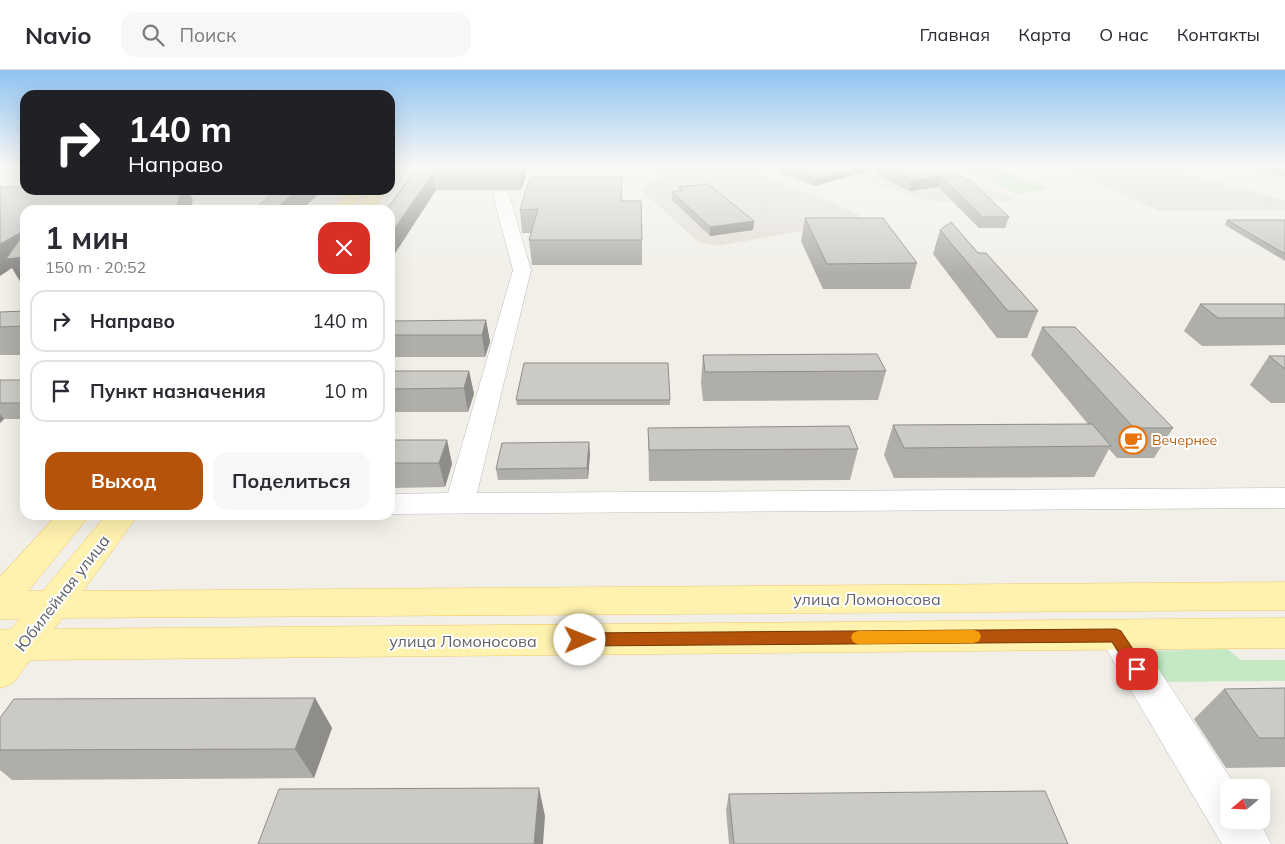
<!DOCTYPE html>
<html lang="ru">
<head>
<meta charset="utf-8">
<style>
	:root { --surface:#fff; --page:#f7f7f7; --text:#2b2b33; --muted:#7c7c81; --line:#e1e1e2; --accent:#b45309 }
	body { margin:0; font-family:Mulish,sans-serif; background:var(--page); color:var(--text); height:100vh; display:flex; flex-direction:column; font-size:19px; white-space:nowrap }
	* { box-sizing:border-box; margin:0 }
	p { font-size:16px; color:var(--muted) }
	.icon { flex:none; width:28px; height:28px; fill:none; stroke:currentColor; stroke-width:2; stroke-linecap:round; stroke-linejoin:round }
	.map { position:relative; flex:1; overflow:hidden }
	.sheet { position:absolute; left:20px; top:135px; width:375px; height:315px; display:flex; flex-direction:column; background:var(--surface); border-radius:15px; box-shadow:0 5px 20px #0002 }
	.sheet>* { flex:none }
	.hud { position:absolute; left:20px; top:20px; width:375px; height:105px; border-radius:15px; box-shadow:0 5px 20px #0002; background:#202124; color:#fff; overflow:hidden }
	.needle { width:32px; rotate:251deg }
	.tools { position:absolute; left:1220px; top:709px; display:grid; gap:10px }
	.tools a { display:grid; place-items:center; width:50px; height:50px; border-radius:10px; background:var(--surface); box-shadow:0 5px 20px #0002; font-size:25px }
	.pin { position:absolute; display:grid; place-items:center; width:42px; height:42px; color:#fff; margin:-21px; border-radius:10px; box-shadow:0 2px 8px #0006 }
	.me { position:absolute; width:55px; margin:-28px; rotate:89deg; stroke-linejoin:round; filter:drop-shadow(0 0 4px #0008) }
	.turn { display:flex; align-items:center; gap:18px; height:105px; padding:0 25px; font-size:22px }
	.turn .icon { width:65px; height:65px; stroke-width:2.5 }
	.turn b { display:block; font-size:35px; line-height:42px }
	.round { display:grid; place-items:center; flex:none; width:52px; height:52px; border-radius:15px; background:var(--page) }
	.summary { display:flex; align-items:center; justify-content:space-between; height:85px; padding:0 25px }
	h1 { font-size:30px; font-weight:700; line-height:38px }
	.action { display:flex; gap:10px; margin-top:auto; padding:10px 25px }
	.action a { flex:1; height:58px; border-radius:15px; background:var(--accent); color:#fff; font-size:20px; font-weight:700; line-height:58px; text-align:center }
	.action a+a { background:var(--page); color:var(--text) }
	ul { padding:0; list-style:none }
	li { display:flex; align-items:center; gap:15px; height:62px; margin:0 10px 8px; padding:0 15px; border:2px solid var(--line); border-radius:15px }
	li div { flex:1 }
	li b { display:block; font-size:19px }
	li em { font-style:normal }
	header { display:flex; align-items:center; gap:30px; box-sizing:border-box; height:70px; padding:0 25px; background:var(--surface); border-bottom:1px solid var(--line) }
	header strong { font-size:24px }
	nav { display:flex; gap:28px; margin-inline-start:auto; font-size:18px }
	.search { width:350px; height:45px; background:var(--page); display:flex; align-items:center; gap:12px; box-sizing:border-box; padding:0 18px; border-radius:15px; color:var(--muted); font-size:19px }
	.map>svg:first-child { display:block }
	.education { fill:#e1ded6 }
	.green { fill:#c5e8c5 }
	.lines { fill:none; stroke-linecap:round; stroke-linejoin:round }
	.minor-casing { stroke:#b5b8bc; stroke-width:1 }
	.major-casing { stroke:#f2c960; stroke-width:1 }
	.minor { fill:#fff; fill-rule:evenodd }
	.major { fill:#fff2af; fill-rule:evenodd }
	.wall { fill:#afaea9 }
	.shaded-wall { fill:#8f8d8a }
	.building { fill:#cccac5; stroke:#8f8d8a }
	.route { fill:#b45309; stroke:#753606 }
	.slow { fill:#f59e0b }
	.labels { text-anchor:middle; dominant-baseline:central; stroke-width:4; stroke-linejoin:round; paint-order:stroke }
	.food-label { font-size:14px; fill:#c56008; stroke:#fff; text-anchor:start }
	.near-street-label { font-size:16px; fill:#5f6368; stroke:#fff }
</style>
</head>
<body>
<header>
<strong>Navio</strong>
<div class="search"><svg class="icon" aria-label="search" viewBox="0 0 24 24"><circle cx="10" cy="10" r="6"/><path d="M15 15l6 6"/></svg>Поиск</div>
<nav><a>Главная</a><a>Карта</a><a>О нас</a><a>Контакты</a></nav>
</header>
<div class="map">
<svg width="1285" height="774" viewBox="0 0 1285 774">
	<rect width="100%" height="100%" fill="#f1efe8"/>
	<!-- education -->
	<path class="education" d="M662,97H805L653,107Z
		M815,97H939L1011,128L1010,131H974L969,126L947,127L951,131H931Z
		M1060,97H1162L1285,130V140L1160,141Z
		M755,101L858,144L860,150L718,176L698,172L640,119L652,108Z"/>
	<!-- green -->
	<path class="green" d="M976,97H997L1049,118L1020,124L963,100Z
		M1227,579L1241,590H1285V611L1151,612L1143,586L1151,581Z"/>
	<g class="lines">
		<!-- minor casing -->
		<g class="minor-casing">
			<path id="minor" d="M501,120L506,122L509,125L531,200L477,423L1285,418V438L390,444V424L448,423L513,200L493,125L496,122Z
				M1116,550L1129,554L1237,718H1229V750H1259L1271,774H1222L1098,565L1103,554Z"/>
		</g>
		<!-- major casing -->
		<g class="major-casing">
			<path id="major" d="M391,97H405L395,110L390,111Z
				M351,120H366L350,140H333Z
				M372,120H387L372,140H356Z
				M57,445H90L28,521H43L106,445H138L83,521L1285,512V540L62,548L54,559L1285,548V578L30,590L13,613L0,618V560L11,559L20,549H0V507Z"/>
		</g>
		<!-- minor -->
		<use href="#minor" class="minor"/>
		<!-- major -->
		<use href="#major" class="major"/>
	</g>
	<!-- wall -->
	<path class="wall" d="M418,97H529L521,120H436L390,191V140Z
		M782,97H939L1009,147L1005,158H979L938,117L909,121L876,104L877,98L815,116L781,103Z
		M1245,97H1285V107Z
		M679,117L754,151L753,160L710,166L672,130V122L679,121Z
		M622,131L642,170V195H532L529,170L532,163H522L520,140Z
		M805,148L917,193L910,219H823L801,171Z
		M1227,150H1285V191L1225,155Z
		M940,160L978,183L1038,241L1027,268H997L933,184Z
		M1200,234H1285V275L1202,276L1184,261Z
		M25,241V285H0V242Z
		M486,250L490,272L485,287H390V265Z
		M1042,257L1173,358L1154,388H1117L1109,379L1094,407L894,408L884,385L893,355L1088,354L1031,285Z
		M703,285L886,301L878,330L703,331L701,313Z
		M1269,286H1285V333H1271L1250,315Z
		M390,301H469L474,324L468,342H390Z
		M0,310H25V349H4L0,353Z
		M516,330H670V335H517Z
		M648,358L858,379L850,410L649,411Z
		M390,370H447L452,394L445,417L390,418Z
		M590,383L588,409L498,410L496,399Z
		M1285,618V697L1226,698L1194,649L1224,619Z
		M315,628L332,658L314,708L12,710L0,700V648Z
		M729,724L1068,774H729L726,740Z"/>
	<!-- shaded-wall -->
	<path class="shaded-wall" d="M521,97H529L521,120L519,102Z
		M860,97H877V98L815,116L816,109Z
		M433,103L436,120L390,191V165Z
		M941,106L938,117L909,121L912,110Z
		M622,107V154L621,131Z
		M181,120H188L193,130L190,140H176Z
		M296,120H322L302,140H275Z
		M754,151L753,160L710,166V157Z
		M25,160V212L21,213L12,198L0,206V174Z
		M486,250L490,272L485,287L482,265Z
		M469,301L474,324L468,342L464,318Z
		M0,344L4,349L0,353Z
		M447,370L452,394L445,417L439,393Z
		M589,372L590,383L588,409L587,398Z
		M315,628L332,658L314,708L295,679Z
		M539,718L545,746L543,774H534Z"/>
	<!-- building -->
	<path class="building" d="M418,97H521L519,102L433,103L390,165V140H386Z
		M782,97H860L816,109Z
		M885,97H939L971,111L1009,147H982L941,106L912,110Z
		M530,107H622L621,131H641L642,170H529L538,139L520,140Z
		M708,114L754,151L710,157L672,122L683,120L679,117Z
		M0,117H25V120H181L176,140H25V160L0,174Z
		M276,120H296L275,140H254Z
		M805,148H883L917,193L827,194Z
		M1227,150H1285V184Z
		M951,152L978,183H986L1038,241H1008L940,160Z
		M25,162V187L6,189Z
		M1200,234H1285V248H1218Z
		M25,241V256L0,257V242Z
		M486,250L482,265H390V251Z
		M1042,257H1075L1173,358H1134Z
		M877,284L886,301L705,302L703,285Z
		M1269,286H1285V299Z
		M524,293H668L670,330H516Z
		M390,301H469L464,318L390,319Z
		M0,310H25V333H0Z
		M1092,354L1111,376L904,378L893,355Z
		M849,356L858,379L649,380L648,358Z
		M390,370H447L439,393H390Z
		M589,372L587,398L496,399L502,373Z
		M1285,618V668H1259L1224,619Z
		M315,628L295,679L0,680V648L14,629Z
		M539,718L534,774H258L279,719Z
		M1045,721L1068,774H734L729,724Z"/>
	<!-- sky -->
	<linearGradient id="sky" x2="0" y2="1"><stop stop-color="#8fc3f1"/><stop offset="0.47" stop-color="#f9f8f5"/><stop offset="1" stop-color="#f9f8f5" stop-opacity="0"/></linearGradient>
	<rect width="1285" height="205" fill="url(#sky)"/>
	<!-- route -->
	<path class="route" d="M1116,559L1121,561L1143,594L1145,599L1143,604L1137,606L1132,604L1112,572L580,576L574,574L572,570L574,565L580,563Z"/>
	<!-- slow -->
	<path class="slow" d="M974,560L979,562L981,566L979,571L974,573L858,574L853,572L851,567L853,563L858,561Z"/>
	<!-- icons -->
	<defs>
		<g id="cafe-ring" transform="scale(1.4375)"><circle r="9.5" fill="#fff" stroke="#e8710a" stroke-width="1.5"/><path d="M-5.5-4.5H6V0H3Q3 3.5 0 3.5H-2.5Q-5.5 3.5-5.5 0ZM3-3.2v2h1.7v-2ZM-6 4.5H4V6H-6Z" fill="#e8710a"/></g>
	</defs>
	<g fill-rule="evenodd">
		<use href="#cafe-ring" x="1133" y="370"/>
	</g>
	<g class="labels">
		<!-- food labels -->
		<g class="food-label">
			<text x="1152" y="370">Вечернее</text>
		</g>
		<!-- near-street labels -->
		<g class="near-street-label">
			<text transform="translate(62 523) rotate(-52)">Юбилейная улица</text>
			<text x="867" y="529">улица Ломоносова</text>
			<text x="463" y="571">улица Ломоносова</text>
		</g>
	</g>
</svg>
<div class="tools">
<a><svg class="needle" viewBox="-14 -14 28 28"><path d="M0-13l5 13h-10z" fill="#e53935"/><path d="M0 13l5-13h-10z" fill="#7c7c81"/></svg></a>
</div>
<div class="pin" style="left:1137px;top:599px;background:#d93025"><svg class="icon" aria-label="arrive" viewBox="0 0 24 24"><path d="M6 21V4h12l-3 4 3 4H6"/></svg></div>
<svg class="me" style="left:580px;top:570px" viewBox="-20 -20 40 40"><circle r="19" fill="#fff"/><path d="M0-13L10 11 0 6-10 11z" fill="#b45309"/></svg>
<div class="hud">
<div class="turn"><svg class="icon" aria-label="right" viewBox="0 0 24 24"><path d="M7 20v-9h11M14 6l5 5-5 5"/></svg><div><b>140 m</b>Направо</div></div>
</div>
<section class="sheet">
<div class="summary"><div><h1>1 мин</h1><p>150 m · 20:52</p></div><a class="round" style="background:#d93025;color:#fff"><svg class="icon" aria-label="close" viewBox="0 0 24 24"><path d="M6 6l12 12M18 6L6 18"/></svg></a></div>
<ul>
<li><svg class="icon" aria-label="right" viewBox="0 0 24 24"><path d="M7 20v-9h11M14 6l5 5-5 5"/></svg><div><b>Направо</b></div><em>140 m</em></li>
<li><svg class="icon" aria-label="arrive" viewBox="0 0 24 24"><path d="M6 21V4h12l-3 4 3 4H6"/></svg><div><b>Пункт назначения</b></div><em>10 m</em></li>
</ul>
<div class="action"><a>Выход</a><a>Поделиться</a></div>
</section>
</div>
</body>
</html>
